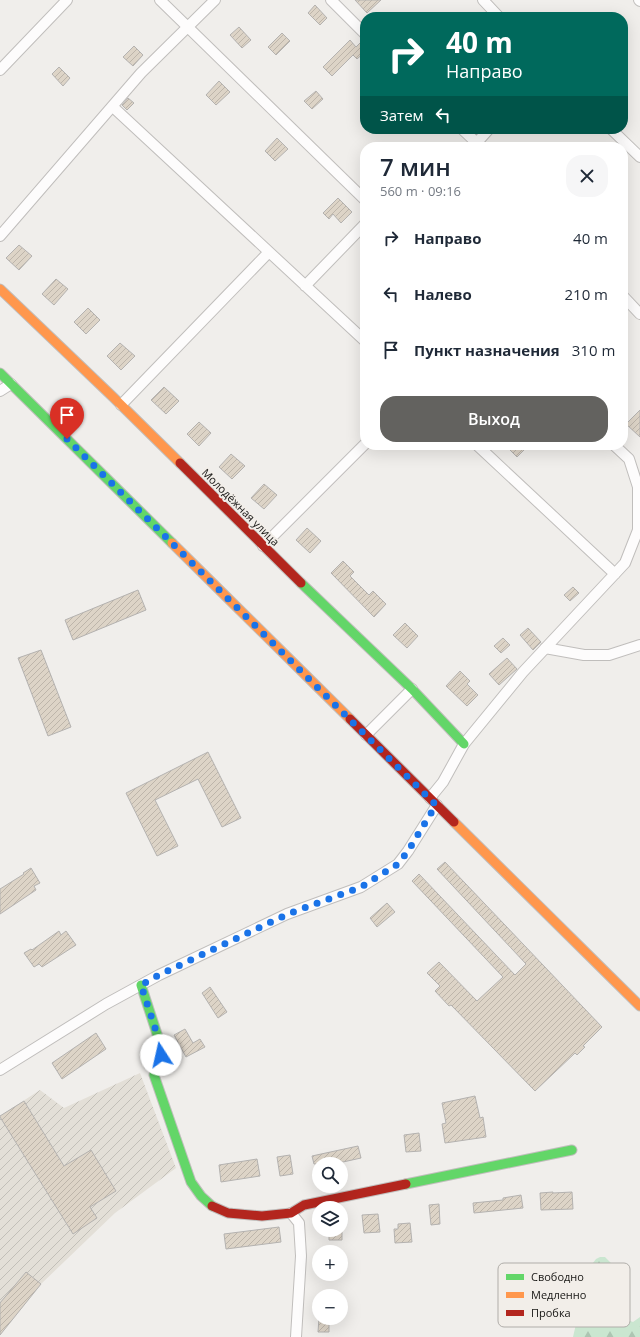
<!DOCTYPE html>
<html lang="ru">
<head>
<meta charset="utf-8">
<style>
	:root { --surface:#fff; --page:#f6f6f7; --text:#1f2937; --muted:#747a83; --accent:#63625f }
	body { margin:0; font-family:"Open Sans",sans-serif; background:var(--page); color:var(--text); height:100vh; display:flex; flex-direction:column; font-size:15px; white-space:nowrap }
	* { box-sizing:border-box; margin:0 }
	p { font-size:13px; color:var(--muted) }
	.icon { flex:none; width:22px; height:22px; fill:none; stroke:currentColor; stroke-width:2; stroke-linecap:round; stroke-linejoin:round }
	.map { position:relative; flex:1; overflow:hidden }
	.details { position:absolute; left:360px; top:142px; width:268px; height:308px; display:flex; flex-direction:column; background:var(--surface); border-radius:16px; box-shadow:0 4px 16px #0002 }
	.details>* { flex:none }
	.guide { position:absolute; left:360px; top:12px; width:268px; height:122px; border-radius:16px; box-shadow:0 4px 16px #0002; background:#00695c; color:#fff; overflow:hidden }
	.buttons { position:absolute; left:312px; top:1157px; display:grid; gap:8px }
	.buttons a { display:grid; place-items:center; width:36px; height:36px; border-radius:50%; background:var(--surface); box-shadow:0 4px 16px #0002; font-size:20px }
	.pin { position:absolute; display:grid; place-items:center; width:34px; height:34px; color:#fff; margin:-41px -17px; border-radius:50% 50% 50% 0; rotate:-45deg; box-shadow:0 0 4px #0007 }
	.pin .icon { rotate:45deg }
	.me { position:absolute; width:44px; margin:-22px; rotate:350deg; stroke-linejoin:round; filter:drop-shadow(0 0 3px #0008) }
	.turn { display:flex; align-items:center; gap:14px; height:84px; padding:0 20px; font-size:18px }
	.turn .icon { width:52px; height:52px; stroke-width:2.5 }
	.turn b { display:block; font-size:28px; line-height:34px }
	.then { display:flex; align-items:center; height:38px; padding:0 20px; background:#0003; gap:8px; font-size:15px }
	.round { display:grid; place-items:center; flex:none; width:42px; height:42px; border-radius:16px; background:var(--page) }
	.summary { display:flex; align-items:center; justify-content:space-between; height:68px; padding:0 20px }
	h1 { font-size:24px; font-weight:600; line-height:30px }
	.button { display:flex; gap:8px; margin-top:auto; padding:8px 20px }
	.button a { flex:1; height:46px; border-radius:16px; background:var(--accent); color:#fff; font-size:16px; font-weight:600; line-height:46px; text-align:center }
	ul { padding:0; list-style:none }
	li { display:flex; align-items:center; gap:12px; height:56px; padding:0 20px }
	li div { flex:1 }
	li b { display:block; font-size:15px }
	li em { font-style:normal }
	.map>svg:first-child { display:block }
	.industrial { fill:url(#industrial-furrows) }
	.forest { fill:url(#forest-firs) }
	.building { fill:url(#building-hatch); stroke:#b4b2b0 }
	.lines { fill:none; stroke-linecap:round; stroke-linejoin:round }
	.street-casing { stroke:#c0bebc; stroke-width:12 }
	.fast-casing { stroke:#c0bebc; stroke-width:11 }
	.slow-casing { stroke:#c0bebc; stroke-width:11 }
	.jam-casing { stroke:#c0bebc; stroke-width:11 }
	.street { stroke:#fdfcfc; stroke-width:10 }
	.fast { stroke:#63d668; stroke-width:9 }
	.slow { stroke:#ff974d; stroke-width:9 }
	.jam { stroke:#b3261e; stroke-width:9 }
	.route { stroke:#1a73e8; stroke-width:7; stroke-dasharray:0 12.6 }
	.labels { text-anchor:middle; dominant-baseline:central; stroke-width:4; stroke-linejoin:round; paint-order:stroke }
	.street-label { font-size:11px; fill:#171614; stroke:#f2eee9 }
	.key { fill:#f2eee9; stroke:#b0ada9; stroke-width:1 }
	.key-label { font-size:11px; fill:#171614 }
</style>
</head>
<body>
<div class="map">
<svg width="640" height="1337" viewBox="0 0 640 1337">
	<defs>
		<pattern id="industrial-furrows" width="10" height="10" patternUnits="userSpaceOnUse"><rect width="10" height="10" fill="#e3dfd7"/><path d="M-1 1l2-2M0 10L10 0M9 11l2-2" fill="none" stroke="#c2bfb8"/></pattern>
		<pattern id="forest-firs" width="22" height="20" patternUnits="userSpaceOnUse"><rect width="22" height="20" fill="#cae6d0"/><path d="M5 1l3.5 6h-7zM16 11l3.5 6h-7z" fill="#adc5b2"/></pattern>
		<pattern id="building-hatch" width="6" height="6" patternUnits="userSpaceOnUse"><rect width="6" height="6" fill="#ddd4c7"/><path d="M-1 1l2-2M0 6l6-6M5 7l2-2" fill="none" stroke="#bdb5aa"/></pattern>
	</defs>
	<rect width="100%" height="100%" fill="#f0eeeb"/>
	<!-- industrial -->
	<path class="industrial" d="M140,1073L176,1168L115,1213L41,1284L0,1335V1116L40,1090L64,1108Z"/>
	<!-- forest -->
	<path class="forest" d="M600,1257H605L612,1264L625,1319L633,1322L640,1317V1337H573L589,1268L596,1259Z"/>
	<!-- building -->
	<path class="building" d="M355,0H381L367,13Z
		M315,5L327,18L320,25L308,13Z
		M239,27L251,40L242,48L230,35Z
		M282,33L290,41L276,55L268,47Z
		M350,40L356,47L363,40H365V52L357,59L353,55L332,76L323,67Z
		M134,46L143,55L133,66L123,57Z
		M59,67L70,78L63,86L52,74Z
		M219,81L230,92L216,105L206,95Z
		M316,91L323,99L312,109L304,101Z
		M128,98L134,103L127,110L122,105Z
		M277,138L288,149L275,161L265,151Z
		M338,198L352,212L341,223L333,214L329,219L323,213Z
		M19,245L32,256L19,270L6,258Z
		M56,279L68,289L54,305L42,294Z
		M88,308L100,320L86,334L74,322Z
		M120,343L135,356L121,370L107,356Z
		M164,387L179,401L166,414L151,400Z
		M640,410V437L626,424Z
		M199,422L211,433L199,446L187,434Z
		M505,445H529L517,457Z
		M231,454L245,466L232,479L219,467Z
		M264,484L277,495L264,509L251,498Z
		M307,528L321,541L310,553L296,540Z
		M343,561L354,572L350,576L369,595L373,591L386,604L374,617L331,573Z
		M573,587L579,593L570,601L564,595Z
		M138,590L146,610L73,640L65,620Z
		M405,623L418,636L407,648L393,635Z
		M528,628L541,642L533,650L520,635Z
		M503,638L510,645L501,653L494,646Z
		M41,650L71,727L48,736L18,658Z
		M507,658L517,669L499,685L489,674Z
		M460,671L470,681L467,684L478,695L467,706L446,686Z
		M208,752L241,818L222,827L198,779L155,800L178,846L157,856L126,793Z
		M445,862L602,1027L583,1046L585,1047L577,1055L575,1053L535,1091L451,1005L449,1006L435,991L440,986L427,973L439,962L477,1001L503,977L412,881L419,874L515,975L526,964L437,869Z
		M31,868L40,883L34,886L36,890L0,914V889L24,874L23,873Z
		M387,903L395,912L377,927L370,918Z
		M59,931L61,935L66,931L76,945L42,967L39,964L34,967L24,953L31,949L32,950Z
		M210,987L227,1012L218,1018L202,993Z
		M185,1029L193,1043L200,1039L205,1047L186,1057L174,1035Z
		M96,1033L106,1049L62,1079L52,1063Z
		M475,1096L480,1118L483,1117L486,1137L445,1143L442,1124L446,1123L442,1103Z
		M24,1101L64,1166L91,1150L116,1191L90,1207L97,1218L73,1234L0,1117V1116Z
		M419,1133L421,1151L406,1152L404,1135Z
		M358,1146L361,1158L334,1164H314L312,1156Z
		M290,1155L293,1174L280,1176L277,1157Z
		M257,1159L260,1176L221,1182L219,1165Z
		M553,1192V1193L572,1192L573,1209L541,1210L540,1193Z
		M521,1195L523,1208L474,1213L473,1203L503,1200V1198Z
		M439,1204L440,1224L431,1225L429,1205Z
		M378,1214L380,1232L364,1233L362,1215Z
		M410,1223L412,1242L395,1243L394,1229H398V1224Z
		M279,1227L281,1242L226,1249L224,1234Z
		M329,1230H342V1240H329Z
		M26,1272L41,1284L0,1335V1303Z
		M319,1318H329V1332H318Z"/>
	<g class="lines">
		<!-- street casing -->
		<g class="street-casing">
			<path id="street" d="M160,0L365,200
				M331,0L365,34
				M483,0L499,17
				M639,0L640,1
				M0,70L67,0
				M113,107L365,341
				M462,129L481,147
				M611,129L640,157
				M473,147L489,129
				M0,236L141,73L215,0
				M305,286L365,224
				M623,296L640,314
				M0,391L11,384
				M121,405L269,252
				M477,445L615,574
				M263,546L365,444
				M545,648L584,655H609L640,645
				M366,735L412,689
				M430,798L443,782L464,744L523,672L625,563L638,530V487L629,459L614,445
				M0,1070L106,1004L159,975L287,914L361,887L398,864L408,851L437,805
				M291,1213L299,1223L301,1256L296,1337"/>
		</g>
		<!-- fast casing -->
		<g class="fast-casing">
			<path id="fast" d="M0,373L172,543
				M301,583L412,689L464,744
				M141,985L160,1043L161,1055L156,1064L154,1075L191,1182L201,1196L212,1206
				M406,1184L572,1150"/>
		</g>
		<!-- slow casing -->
		<g class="slow-casing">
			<path id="slow" d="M0,289L113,397L180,463
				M172,543L350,719
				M454,822L640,1006"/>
		</g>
		<!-- jam casing -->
		<g class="jam-casing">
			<path id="jam" d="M180,463L301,583
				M350,719L454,822
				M212,1206L228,1213L262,1216L291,1213L304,1205L406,1184"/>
		</g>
		<!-- street -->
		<use href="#street" class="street"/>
		<!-- fast -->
		<use href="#fast" class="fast"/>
		<!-- slow -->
		<use href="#slow" class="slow"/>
		<!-- jam -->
		<use href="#jam" class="jam"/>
	</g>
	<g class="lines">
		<!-- route -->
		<path class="route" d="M67,439L436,805L408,851L398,864L361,887L288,914L159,975L141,985L160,1043L161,1055"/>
	</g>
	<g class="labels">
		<!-- street labels -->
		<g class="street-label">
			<text transform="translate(241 507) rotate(45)">Молодёжная улица</text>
		</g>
	</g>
	<!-- legend -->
	<rect x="498" y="1263" width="132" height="64" rx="6" class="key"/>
	<rect x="506" y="1274" width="18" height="6" fill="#63d668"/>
	<rect x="506" y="1292" width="18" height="6" fill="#ff974d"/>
	<rect x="506" y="1310" width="18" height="6" fill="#b3261e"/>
	<g class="key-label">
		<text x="531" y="1281">Свободно</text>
		<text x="531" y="1299">Медленно</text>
		<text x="531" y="1317">Пробка</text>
	</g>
</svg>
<div class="buttons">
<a><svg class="icon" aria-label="search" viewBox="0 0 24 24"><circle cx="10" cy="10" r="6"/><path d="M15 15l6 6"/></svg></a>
<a><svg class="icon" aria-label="layers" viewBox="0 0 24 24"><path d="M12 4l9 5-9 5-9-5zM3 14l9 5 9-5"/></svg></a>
<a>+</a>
<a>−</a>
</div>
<div class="pin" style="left:67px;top:439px;background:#d93025"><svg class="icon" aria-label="arrive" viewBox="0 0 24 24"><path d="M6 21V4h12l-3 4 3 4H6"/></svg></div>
<svg class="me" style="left:161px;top:1055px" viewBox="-20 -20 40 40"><circle r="19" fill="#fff"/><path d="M0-13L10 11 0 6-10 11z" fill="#1a73e8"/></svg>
<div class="guide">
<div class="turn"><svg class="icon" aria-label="right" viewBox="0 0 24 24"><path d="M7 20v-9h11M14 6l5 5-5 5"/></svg><div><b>40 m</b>Направо</div></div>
<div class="then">Затем<svg class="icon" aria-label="left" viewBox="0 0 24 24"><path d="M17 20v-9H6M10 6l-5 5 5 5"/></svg></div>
</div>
<section class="details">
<div class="summary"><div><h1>7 мин</h1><p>560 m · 09:16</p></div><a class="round"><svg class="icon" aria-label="close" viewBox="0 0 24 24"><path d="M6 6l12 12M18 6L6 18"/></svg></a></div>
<ul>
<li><svg class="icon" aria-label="right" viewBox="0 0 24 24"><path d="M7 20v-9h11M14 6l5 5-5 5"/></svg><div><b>Направо</b></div><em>40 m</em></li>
<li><svg class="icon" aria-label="left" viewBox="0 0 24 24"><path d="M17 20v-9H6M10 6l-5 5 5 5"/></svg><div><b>Налево</b></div><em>210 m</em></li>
<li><svg class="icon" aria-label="arrive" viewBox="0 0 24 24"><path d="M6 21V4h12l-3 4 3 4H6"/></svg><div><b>Пункт назначения</b></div><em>310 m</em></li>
</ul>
<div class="button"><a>Выход</a></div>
</section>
</div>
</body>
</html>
